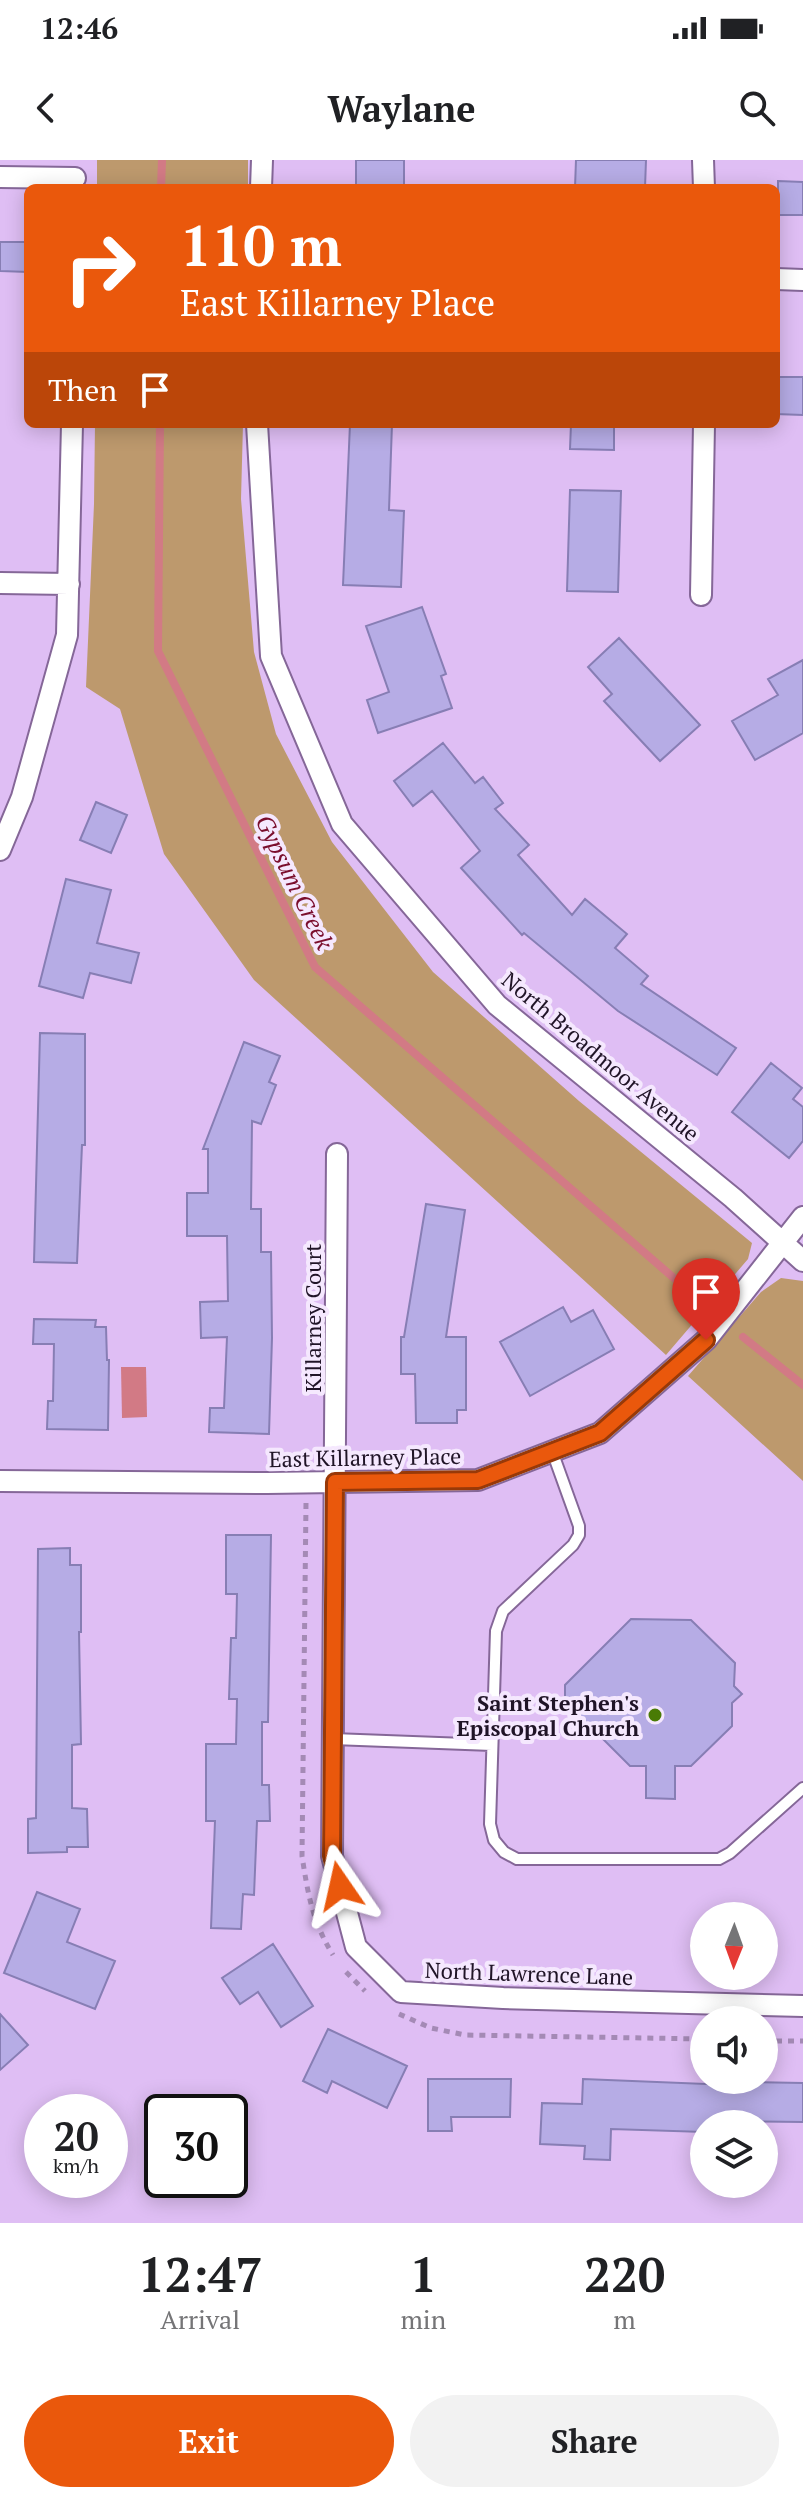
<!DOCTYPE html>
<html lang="en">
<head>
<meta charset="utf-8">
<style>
	:root { --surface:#fff; --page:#f2f2f2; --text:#202124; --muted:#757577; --accent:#ea580c }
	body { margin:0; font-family:"PT Serif",serif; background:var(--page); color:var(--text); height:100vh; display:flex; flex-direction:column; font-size:30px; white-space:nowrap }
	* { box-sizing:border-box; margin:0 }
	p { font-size:26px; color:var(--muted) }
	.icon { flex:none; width:44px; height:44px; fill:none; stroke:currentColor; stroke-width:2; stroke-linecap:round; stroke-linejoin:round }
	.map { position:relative; height:2063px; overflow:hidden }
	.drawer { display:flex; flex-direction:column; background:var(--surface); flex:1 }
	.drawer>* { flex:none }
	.top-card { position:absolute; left:24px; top:24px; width:756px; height:244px; border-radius:12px; box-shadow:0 4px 20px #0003; background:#ea580c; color:#fff; overflow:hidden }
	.needle { width:52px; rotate:181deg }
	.tools { position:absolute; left:690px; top:1742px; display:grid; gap:16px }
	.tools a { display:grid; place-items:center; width:88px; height:88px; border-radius:50%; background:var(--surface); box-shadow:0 4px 20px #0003; font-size:40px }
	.speed { position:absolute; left:24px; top:1934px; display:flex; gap:16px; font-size:40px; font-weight:700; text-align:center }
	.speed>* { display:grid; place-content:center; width:104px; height:104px; border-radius:50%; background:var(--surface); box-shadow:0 4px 20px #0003; line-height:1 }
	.speed small { font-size:20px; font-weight:400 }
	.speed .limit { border:4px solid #111; border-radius:12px; background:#fff; color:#111 }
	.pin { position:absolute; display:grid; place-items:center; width:68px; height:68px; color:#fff; margin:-82px -34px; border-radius:50% 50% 50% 0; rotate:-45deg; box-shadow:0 0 8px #0007 }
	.pin .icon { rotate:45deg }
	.me { position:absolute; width:88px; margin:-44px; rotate:349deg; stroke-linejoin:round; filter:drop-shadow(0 0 6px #0008) }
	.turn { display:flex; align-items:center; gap:28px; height:168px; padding:0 24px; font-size:36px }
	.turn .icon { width:104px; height:104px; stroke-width:2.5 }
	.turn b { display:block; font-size:56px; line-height:68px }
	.then { display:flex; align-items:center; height:76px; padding:0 24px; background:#0003; gap:16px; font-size:30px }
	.eta { display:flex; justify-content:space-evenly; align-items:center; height:136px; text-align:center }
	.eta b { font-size:48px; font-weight:700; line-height:56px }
	.cta { display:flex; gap:16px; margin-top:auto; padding:16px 24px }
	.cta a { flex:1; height:92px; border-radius:48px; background:var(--accent); color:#fff; font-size:32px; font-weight:700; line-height:92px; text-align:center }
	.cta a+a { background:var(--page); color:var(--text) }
	.status { display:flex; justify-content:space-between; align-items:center; height:56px; padding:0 40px; background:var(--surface); direction:ltr }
	.status svg { height:22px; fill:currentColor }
	header { display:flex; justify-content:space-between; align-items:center; height:104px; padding:0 24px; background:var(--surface); font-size:36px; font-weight:700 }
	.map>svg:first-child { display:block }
	.green { fill:#bd996d }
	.water { fill:#d27a85 }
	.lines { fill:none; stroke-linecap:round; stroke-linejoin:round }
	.stream { stroke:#d27a85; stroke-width:8 }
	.building { fill:#b6ace5; stroke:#877eb4; stroke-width:2 }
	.lane-casing { stroke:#856798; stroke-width:14 }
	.street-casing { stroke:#856798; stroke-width:24 }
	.path { stroke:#a48ab5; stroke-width:5; stroke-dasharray:6 6; stroke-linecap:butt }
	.lane { stroke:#fff; stroke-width:10 }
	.street { stroke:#fff; stroke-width:20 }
	.route-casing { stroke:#983908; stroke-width:20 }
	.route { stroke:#ea580c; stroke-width:14 }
	.poi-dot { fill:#497b05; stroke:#f5e8fe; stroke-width:3 }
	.labels { text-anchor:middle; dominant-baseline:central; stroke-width:8; stroke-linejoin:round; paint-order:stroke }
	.street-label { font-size:22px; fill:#201427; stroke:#f5e8fe }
	.poi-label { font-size:22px; font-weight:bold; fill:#201427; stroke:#f5e8fe; text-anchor:end }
	.water-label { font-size:24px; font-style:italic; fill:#7a0d2d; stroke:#f5e8fe }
</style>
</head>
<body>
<div class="status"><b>12:46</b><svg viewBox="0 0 49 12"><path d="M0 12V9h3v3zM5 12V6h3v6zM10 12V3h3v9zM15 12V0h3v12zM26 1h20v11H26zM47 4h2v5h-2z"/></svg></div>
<header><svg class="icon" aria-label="back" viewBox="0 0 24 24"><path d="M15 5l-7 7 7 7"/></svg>Waylane<svg class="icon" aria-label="search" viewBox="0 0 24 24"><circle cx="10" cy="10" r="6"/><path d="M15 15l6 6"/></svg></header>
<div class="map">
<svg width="803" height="2063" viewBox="0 0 803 2063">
	<rect width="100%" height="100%" fill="#dfbef4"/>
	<!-- green -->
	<path class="green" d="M97,0H248V28H97Z
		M95,264H243L241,339L254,492L276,574L332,682L433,812L579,941L752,1083L748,1099L666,1195L254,820L164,694L120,549L86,527L94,344Z
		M781,1118L803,1121V1321L688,1216L761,1132Z"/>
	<!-- water -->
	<path class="water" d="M121,1207H146L147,1257L122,1258Z"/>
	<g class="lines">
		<!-- stream -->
		<path class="stream" d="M161,28L162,0
			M160,264L158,491L315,807L698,1139
			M743,1177L803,1225"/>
	</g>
	<!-- building -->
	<path class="building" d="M356,0H404V28H356Z
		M576,0H646L645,28H575Z
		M778,21L803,22V55H778Z
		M0,82H28V112L0,111Z
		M776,217H803V255L776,254Z
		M350,264H392L389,350L404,351L401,427L343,425Z
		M571,264H614V290L570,289Z
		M570,330L621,331L618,432L567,431Z
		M422,447L446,514L441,516L452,548L378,573L367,540L389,532L366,466Z
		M619,478L700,565L660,601L604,541L612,534L588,507Z
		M803,500V573L755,600L732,561L778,535L768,519Z
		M443,583L475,623L483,617L503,643L495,649L529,685L518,695L572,755L585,739L627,774L615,788L648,816L641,824L736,888L717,915L618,851L524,773L522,775L461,708L480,691L432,631L413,646L394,621Z
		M96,642L127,655L111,693L80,680Z
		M66,719L111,730L97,783L139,793L131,823L90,813L83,838L39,826Z
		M40,873L85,874V985H82L77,1103L34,1102Z
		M244,882L280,896L269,922L276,925L261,964L252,961L251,1049H261V1092H271L272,1178L269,1274L209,1272L210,1248H224L227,1177L201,1178L200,1142L228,1141L227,1076H187V1033H208V989H203Z
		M771,903L802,928L793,939L803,947V981L789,998L732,952Z
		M426,1044L465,1050L446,1177H466V1250H457V1263H416L415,1214H401V1177H404Z
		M563,1147L571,1162L593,1150L614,1189L530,1236L500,1182Z
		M34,1159L96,1160L95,1167H106L107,1200H109L108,1270L47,1269L48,1241H53L54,1184H33Z
		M226,1375H271L268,1562H262V1625H269L270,1661H257L254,1735L243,1734L241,1769L211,1768L215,1661H206V1584H236L237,1539H229L231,1478H236L237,1434H226Z
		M70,1388V1405H81V1472H79L81,1584L72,1585V1648L87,1649L88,1687H67V1692L28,1693V1659L36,1658L38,1389Z
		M631,1459L691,1460L735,1503L734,1526L742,1534L732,1543V1566L691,1606H675V1639L646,1638V1606H630L565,1541V1525Z
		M37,1732L80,1749L67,1782L115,1801L95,1849L4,1813Z
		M273,1784L313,1846L281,1867L258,1832L240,1844L222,1818Z
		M0,1854L28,1885L0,1910Z
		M328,1869L407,1906L387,1948L332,1921L327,1933L303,1921Z
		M428,1919H511L510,1957H451L452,1971H428Z
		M583,1919L755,1926L756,1922L803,1923V1962L723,1961V1964H704V1972L611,1969L610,2000L584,1999L585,1986L540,1984L542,1943L582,1944Z"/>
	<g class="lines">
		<!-- lane casing -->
		<g class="lane-casing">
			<path id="lane" d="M552,1291L579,1366V1375L573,1385L503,1451L496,1471L490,1664L494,1680L504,1692L517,1699H719L730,1693L803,1628
				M333,1579L492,1585"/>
		</g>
		<!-- street casing -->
		<g class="street-casing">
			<path id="street" d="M703,0L704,28
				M0,17L75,18
				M261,28L262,0
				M776,119L803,120
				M257,264L271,496L342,664L497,845L733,1038L803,1101
				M0,423L69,424
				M701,435L704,264
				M0,690L22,637L67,475L72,264
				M337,994L332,1696L356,1787L401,1832L503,1838L803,1846
				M0,1321L267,1323L478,1320L600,1273L706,1180L803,1057"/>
		</g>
		<!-- path -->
		<path class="path" d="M306,1343L302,1696C308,1734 312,1761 333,1795
			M346,1812L365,1831
			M399,1854L431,1868L465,1875L704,1879
			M764,1881H803"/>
		<!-- lane -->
		<use href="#lane" class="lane"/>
		<!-- street -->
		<use href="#street" class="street"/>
	</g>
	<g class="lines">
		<!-- route casing -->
		<g class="route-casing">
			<path id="route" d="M340,1726L332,1696L335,1322L478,1320L600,1273L706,1180"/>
		</g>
		<!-- route -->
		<use href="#route" class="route"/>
	</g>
	<!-- markers -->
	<circle class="poi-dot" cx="655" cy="1555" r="8"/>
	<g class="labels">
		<!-- street labels -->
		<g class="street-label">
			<text transform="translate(601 896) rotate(40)">North Broadmoor Avenue</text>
			<text transform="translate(312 1158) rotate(-90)">Killarney Court</text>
			<text transform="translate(365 1297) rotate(-1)">East Killarney Place</text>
			<text transform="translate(529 1813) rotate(2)">North Lawrence Lane</text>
		</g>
		<!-- poi labels -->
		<g class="poi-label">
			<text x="639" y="1542">Saint Stephen's<tspan x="639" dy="25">Episcopal Church</tspan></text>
		</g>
		<!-- water labels -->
		<g class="water-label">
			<text transform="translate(295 722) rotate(64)">Gypsum Creek</text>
		</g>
	</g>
</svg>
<div class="tools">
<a><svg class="needle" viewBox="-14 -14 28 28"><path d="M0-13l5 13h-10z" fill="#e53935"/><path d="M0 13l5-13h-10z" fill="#757577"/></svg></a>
<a><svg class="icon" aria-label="sound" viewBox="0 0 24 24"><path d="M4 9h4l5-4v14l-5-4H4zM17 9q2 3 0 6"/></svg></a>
<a><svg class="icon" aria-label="layers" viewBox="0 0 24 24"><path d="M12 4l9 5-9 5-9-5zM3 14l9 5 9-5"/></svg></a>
</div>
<div class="speed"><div>20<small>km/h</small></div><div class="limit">30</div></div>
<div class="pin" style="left:706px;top:1180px;background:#d93025"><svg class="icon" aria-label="arrive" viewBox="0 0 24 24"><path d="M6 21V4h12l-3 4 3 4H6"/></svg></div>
<svg class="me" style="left:340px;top:1726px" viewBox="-20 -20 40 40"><path d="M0-17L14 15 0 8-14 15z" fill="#ea580c" stroke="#fff" stroke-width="4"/></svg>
<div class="top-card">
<div class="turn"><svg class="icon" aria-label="right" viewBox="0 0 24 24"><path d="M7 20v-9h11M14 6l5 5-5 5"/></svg><div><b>110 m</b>East Killarney Place</div></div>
<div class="then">Then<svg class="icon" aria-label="arrive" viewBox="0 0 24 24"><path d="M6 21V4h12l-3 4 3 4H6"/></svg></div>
</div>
</div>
<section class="drawer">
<div class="eta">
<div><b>12:47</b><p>Arrival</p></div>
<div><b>1</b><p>min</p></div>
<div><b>220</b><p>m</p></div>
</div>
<div class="cta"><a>Exit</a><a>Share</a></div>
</section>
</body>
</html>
